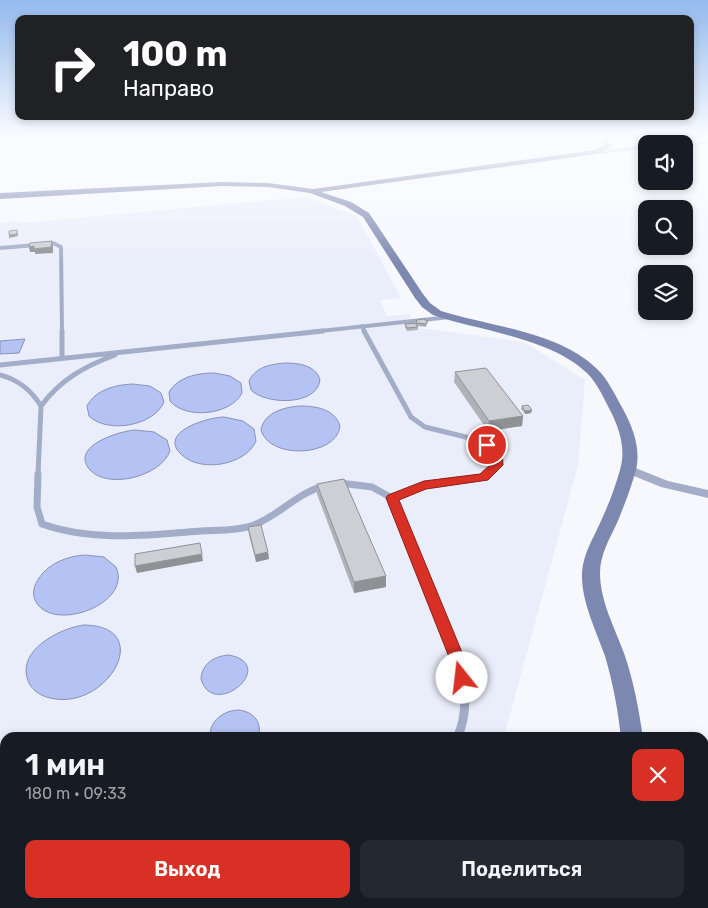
<!DOCTYPE html>
<html lang="ru">
<head>
<meta charset="utf-8">
<style>
	:root { --surface:#171b24; --page:#242831; --text:#f1f3f6; --muted:#9ea1a6; --accent:#d93025 }
	body { margin:0; font-family:Rubik,sans-serif; background:var(--page); color:var(--text); height:100vh; display:flex; flex-direction:column; font-size:19px; white-space:nowrap }
	* { box-sizing:border-box; margin:0 }
	p { font-size:16px; color:var(--muted) }
	.icon { flex:none; width:28px; height:28px; fill:none; stroke:currentColor; stroke-width:2; stroke-linecap:round; stroke-linejoin:round }
	.map { position:relative; flex:1; overflow:hidden }
	.drawer { position:absolute; left:0px; top:732px; width:709px; height:176px; display:flex; flex-direction:column; background:var(--surface); border-radius:15px 15px 0 0; box-shadow:0 2px 8px #0003 }
	.drawer>* { flex:none }
	.top-card { position:absolute; left:15px; top:15px; width:679px; height:105px; border-radius:10px; box-shadow:0 2px 8px #0003; background:#202124; color:#fff; overflow:hidden }
	.fabs { position:absolute; left:638px; top:135px; display:grid; gap:10px }
	.fabs a { display:grid; place-items:center; width:55px; height:55px; border-radius:10px; background:var(--surface); box-shadow:0 2px 8px #0003; font-size:25px }
	.pin { position:absolute; display:grid; place-items:center; width:42px; height:42px; color:#fff; margin:-21px; border:2px solid #fff; border-radius:50%; box-shadow:0 1px 5px #0007 }
	.me { position:absolute; width:55px; margin:-28px; rotate:344deg; stroke-linejoin:round; filter:drop-shadow(0 0 4px #0008) }
	.turn { display:flex; align-items:center; gap:18px; height:105px; padding:0 25px; font-size:22px }
	.turn .icon { width:65px; height:65px; stroke-width:2.5 }
	.turn b { display:block; font-size:35px; line-height:42px }
	.round { display:grid; place-items:center; flex:none; width:52px; height:52px; border-radius:10px; background:var(--page) }
	.headline { display:flex; align-items:center; justify-content:space-between; height:85px; padding:0 25px }
	h1 { font-size:30px; font-weight:600; line-height:38px }
	.button { display:flex; gap:10px; margin-top:auto; padding:10px 25px }
	.button a { flex:1; height:58px; border-radius:10px; background:var(--accent); color:#fff; font-size:20px; font-weight:600; line-height:58px; text-align:center }
	.button a+a { background:var(--page); color:var(--text) }
	.map>svg:first-child { display:block }
	.built { fill:#eaeefb }
	.water { fill:#b4c2f4; stroke:#8892b6 }
	.lines { fill:none; stroke-linecap:round; stroke-linejoin:round }
	.lane-far3 { stroke:#a4adc8; stroke-width:4 }
	.lane-far2 { stroke:#a4adc8; stroke-width:5 }
	.lane-far1 { stroke:#a4adc8; stroke-width:7 }
	.lane { stroke:#a4adc8; stroke-width:9 }
	.street { fill:#a4adc8; fill-rule:evenodd }
	.secondary { fill:#7c88b0; fill-rule:evenodd }
	.wall { fill:#b1b2b7 }
	.shaded-wall { fill:#909195 }
	.building { fill:#cecfd5; stroke:#909195 }
	.route { fill:#d93025; stroke:#8d1f18 }
</style>
</head>
<body>
<div class="map">
<svg width="708" height="908" viewBox="0 0 708 908">
	<rect width="100%" height="100%" fill="#f6f8fe"/>
	<!-- built -->
	<path class="built" d="M453,139H555L562,144L465,150Z
		M305,197L357,216L401,298L380,300L387,316L409,314L415,326L420,328L524,342L585,380L578,465L504,737L5,738V904H424L422,908H0V223L16,221L21,223Z"/>
	<!-- water -->
	<path class="water" d="M25,339L19,353L0,354V341Z
		M285,363C298,363 316,365 320,380C317,406 266,405 251,390L249,381C255,367 271,364 285,363Z
		M214,373L230,376L241,383L242,393C231,415 186,420 170,401L169,392C178,377 197,373 214,373Z
		M132,384L150,386L161,393L164,402C154,426 107,434 89,416L87,406C95,390 115,385 132,384Z
		M300,406C316,406 335,409 340,426C337,457 269,460 261,430C264,412 285,407 300,406Z
		M224,417L243,421L254,429L256,441C246,465 201,473 182,455C156,432 209,417 224,417Z
		M135,430L154,432L167,440L170,451C161,476 109,490 90,470C69,446 120,431 135,430Z
		M85,555L104,557L116,567C133,605 50,634 35,600C32,593 34,585 39,578C49,563 68,556 85,555Z
		M84,625C157,626 107,712 50,698C41,696 33,691 29,683C14,651 60,628 84,625Z
		M229,655C280,665 213,721 201,679C202,663 215,656 229,655Z
		M239,710C254,712 263,723 258,737H210C209,721 224,710 239,710Z"/>
	<g class="lines">
		<!-- lane-far3 -->
		<path class="lane-far3" d="M46,244L53,243L61,247L62,332
			M0,248L36,245
			M362,326L365,332
			M311,332L450,317"/>
		<!-- lane-far2 -->
		<path class="lane-far2" d="M62,331V358
			M364,331L411,417L425,427L478,440L496,450L497,465L486,475
			M0,365L323,331
			M0,375C19,380 31,390 41,406L38,475
			M41,406C60,380 85,366 115,355"/>
		<!-- lane-far1 -->
		<path class="lane-far1" d="M38,474L37,507L42,524C92,542 149,535 201,531C218,530 238,531 254,525C280,515 297,493 324,486
			M340,483L372,487L392,498L424,485L484,477L488,474
			M392,498L459,663"/>
		<!-- lane -->
		<path class="lane" d="M457,738C469,712 465,688 459,661
			M325,908L329,904"/>
		<!-- street -->
		<path class="street" d="M708,141V145L684,147L683,144Z
			M646,145V149L597,154L594,152Z
			M628,465L668,481L708,490V498L661,487L624,472L622,469Z"/>
		<!-- secondary -->
		<path class="secondary" d="M602,139H608L612,146L597,154L321,192L351,202L369,213L423,294L430,303L441,311C489,326 559,332 596,368C608,379 615,395 623,409C633,428 641,448 636,470C631,488 624,506 617,523C609,540 600,555 600,573C600,602 616,630 625,656C634,683 639,710 643,738H621C618,710 613,683 605,656C596,630 581,601 582,573C583,554 593,539 600,523C608,506 615,488 620,470C626,450 620,430 611,412C604,399 598,384 587,373C551,338 480,331 433,315L422,307L415,298L363,217L345,206L310,193L268,187L222,186L0,199V193L222,182L268,183L313,189L595,150L604,145Z
			M630,904H656L657,908H631Z"/>
	</g>
	<!-- wall -->
	<path class="wall" d="M428,321L426,327L417,326L418,330L407,331L405,327V324Z
		M455,372L523,416L522,426L488,431L454,382Z
		M522,406L531,413L525,414L521,409Z
		M317,484L386,587L354,593L317,494Z
		M248,527L268,552L269,559L256,562L249,535Z"/>
	<!-- shaded-wall -->
	<path class="shaded-wall" d="M17,230L18,236L9,238V235Z
		M52,241L53,246V253L35,254V252H30L29,247Z
		M532,410L531,413L525,414V411Z
		M523,416L522,426L488,431L489,421Z
		M268,552L269,559L256,562L255,555Z
		M202,554L203,561L137,573L135,566Z
		M386,576V587L354,593V582Z"/>
	<!-- building -->
	<path class="building" d="M17,230V234L9,235V231Z
		M52,241L51,247L34,249V246L29,247L30,243Z
		M423,319L428,321L426,324L416,323L417,320Z
		M415,323L418,327L407,328L405,324Z
		M486,368L523,416L489,421L455,372Z
		M528,405L532,410L525,411L522,406Z
		M344,479L386,576L354,582L317,484Z
		M261,525L268,552L255,555L248,527Z
		M200,543L202,554L135,566V554Z"/>
	<!-- sky -->
	<linearGradient id="sky" x2="0" y2="1"><stop stop-color="#93baed"/><stop offset="0.52" stop-color="#fbfcff"/><stop offset="1" stop-color="#fbfcff" stop-opacity="0"/></linearGradient>
	<rect width="708" height="266" fill="url(#sky)"/>
	<!-- route -->
	<path class="route" d="M487,442L502,450L503,465L488,480L426,489L399,500L466,662L470,678L468,682L462,684L457,682L451,662L386,498L388,495L424,481L480,474L491,464L490,452L481,445Z"/>
</svg>
<div class="fabs">
<a><svg class="icon" aria-label="sound" viewBox="0 0 24 24"><path d="M4 9h4l5-4v14l-5-4H4zM17 9q2 3 0 6"/></svg></a>
<a><svg class="icon" aria-label="search" viewBox="0 0 24 24"><circle cx="10" cy="10" r="6"/><path d="M15 15l6 6"/></svg></a>
<a><svg class="icon" aria-label="layers" viewBox="0 0 24 24"><path d="M12 4l9 5-9 5-9-5zM3 14l9 5 9-5"/></svg></a>
</div>
<div class="pin" style="left:487px;top:445px;background:#d93025"><svg class="icon" aria-label="arrive" viewBox="0 0 24 24"><path d="M6 21V4h12l-3 4 3 4H6"/></svg></div>
<svg class="me" style="left:462px;top:678px" viewBox="-20 -20 40 40"><circle r="19" fill="#fff"/><path d="M0-13L10 11 0 6-10 11z" fill="#d93025"/></svg>
<div class="top-card">
<div class="turn"><svg class="icon" aria-label="right" viewBox="0 0 24 24"><path d="M7 20v-9h11M14 6l5 5-5 5"/></svg><div><b>100 m</b>Направо</div></div>
</div>
<section class="drawer">
<div class="headline"><div><h1>1 мин</h1><p>180 m · 09:33</p></div><a class="round" style="background:#d93025;color:#fff"><svg class="icon" aria-label="close" viewBox="0 0 24 24"><path d="M6 6l12 12M18 6L6 18"/></svg></a></div>
<div class="button"><a>Выход</a><a>Поделиться</a></div>
</section>
</div>
</body>
</html>
